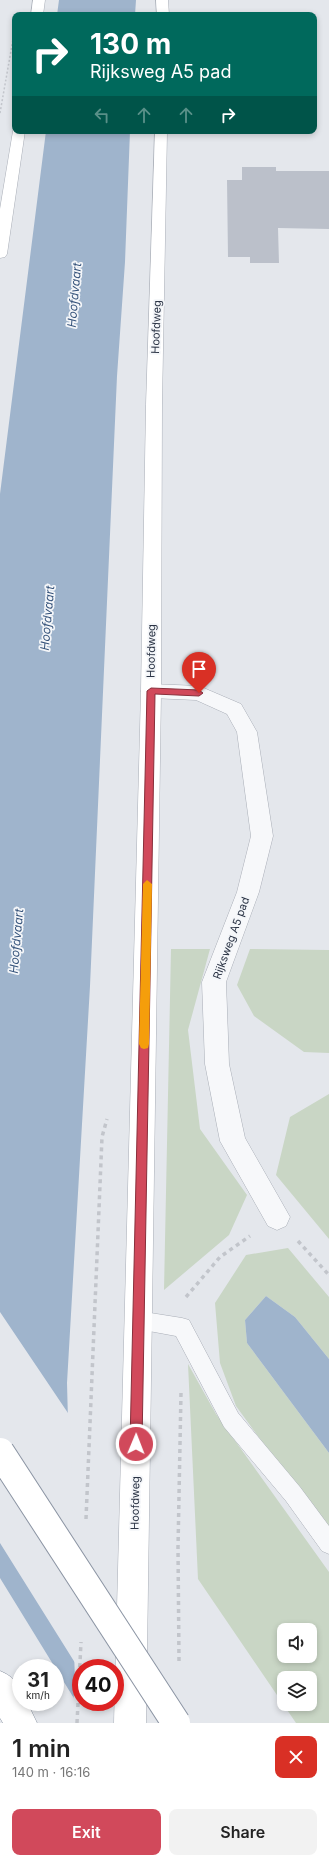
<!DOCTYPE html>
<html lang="en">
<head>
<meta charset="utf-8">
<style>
	:root { --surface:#fff; --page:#f2f2f2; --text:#222; --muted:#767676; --accent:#d1495b }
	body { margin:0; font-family:Inter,sans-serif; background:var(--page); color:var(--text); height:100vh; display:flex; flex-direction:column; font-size:15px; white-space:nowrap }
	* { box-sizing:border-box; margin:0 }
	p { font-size:13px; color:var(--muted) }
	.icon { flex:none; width:22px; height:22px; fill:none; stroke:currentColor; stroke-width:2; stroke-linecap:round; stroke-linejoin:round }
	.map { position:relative; height:1723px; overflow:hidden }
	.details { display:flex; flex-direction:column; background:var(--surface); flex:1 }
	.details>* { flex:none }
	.top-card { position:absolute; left:12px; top:12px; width:305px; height:122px; border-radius:8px; box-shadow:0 2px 6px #0003; background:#00695c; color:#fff; overflow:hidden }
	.fabs { position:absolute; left:277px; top:1623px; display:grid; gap:8px }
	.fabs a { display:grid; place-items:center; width:40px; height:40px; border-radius:8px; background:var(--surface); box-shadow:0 2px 6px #0003; font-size:20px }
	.speed { position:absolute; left:12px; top:1659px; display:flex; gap:8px; font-size:20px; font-weight:700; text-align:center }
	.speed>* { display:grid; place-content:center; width:52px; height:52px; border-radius:50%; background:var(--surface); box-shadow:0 2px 6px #0003; line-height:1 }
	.speed small { font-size:10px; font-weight:400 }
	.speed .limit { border:6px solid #d22; background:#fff; color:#111 }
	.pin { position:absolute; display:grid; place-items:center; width:34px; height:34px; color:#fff; margin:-41px -17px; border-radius:50% 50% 50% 0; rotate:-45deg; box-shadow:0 0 4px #0007 }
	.pin .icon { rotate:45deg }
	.me { position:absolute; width:44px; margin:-22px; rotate:1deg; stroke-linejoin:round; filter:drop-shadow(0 0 3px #0008) }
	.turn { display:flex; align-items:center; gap:14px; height:84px; padding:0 12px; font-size:18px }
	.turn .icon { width:52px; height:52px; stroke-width:2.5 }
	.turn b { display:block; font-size:28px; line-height:34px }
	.lanes { display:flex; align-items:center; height:38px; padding:0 12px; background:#0003; justify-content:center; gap:20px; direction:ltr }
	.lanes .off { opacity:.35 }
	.round { display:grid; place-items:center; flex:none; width:42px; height:42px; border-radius:8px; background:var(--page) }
	.head { display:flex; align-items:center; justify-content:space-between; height:68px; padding:0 12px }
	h1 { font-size:24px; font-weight:600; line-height:30px }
	.action { display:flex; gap:8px; margin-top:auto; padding:8px 12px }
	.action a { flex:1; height:46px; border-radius:8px; background:var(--accent); color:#fff; font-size:16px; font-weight:600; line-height:46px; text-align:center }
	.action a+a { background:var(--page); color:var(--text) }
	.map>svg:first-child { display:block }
	.green { fill:#c9d6c5; fill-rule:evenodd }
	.water { fill:#9fb4cc; fill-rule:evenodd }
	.pier { fill:#e4e7ec; fill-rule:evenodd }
	.building { fill:#bbc0ca }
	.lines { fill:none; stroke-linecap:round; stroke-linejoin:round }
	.lane-casing { stroke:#a9aeb7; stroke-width:1 }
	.street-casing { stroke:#a9aeb7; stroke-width:1 }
	.secondary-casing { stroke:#a9aeb7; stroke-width:1 }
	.highway-casing { stroke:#8b94a3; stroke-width:1 }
	.path-far1 { stroke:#c2c5cb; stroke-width:1.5; stroke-dasharray:2 2; stroke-linecap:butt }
	.path { stroke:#c2c5cb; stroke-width:3.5; stroke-dasharray:4 4; stroke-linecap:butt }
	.lane { fill:#f7f8fa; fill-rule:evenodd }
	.street { fill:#f7f8fa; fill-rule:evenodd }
	.secondary { fill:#fff; fill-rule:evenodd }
	.highway { fill:#fff; fill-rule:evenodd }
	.highway-bridge-casing { stroke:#8b94a3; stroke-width:30; stroke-linecap:butt }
	.highway-bridge { stroke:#fff; stroke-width:28 }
	.route { fill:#d1495b; stroke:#882f3b }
	.slow { fill:#f59e0b }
	.labels { text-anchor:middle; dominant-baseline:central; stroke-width:3.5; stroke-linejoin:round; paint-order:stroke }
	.street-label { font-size:11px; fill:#2b3445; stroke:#f4f6f9 }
	.water-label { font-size:12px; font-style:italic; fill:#34527a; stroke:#f4f6f9 }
</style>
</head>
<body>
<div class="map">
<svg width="329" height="1723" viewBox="0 0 329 1723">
	<rect width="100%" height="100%" fill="#e4e7ec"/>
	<!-- green -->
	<path class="green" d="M171,949H210L188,1030L200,1129L247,1195L229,1235L164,1290Z
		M250,949L329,950V1053L304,1052L254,1016L237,985Z
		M329,1094V1239L276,1175L290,1117Z
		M288,1248L329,1297V1359L295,1317L266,1296L245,1320L247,1343L329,1453V1534L236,1406L220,1363L215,1303L246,1255Z
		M188,1364L216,1414L329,1572V1723H296L198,1579ZM284,1630H310V1656H284ZM284,1678H310V1704H284Z"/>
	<!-- water -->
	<path class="water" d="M59,0H136L135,15H57Z
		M46,131H130L125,262L117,376L90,986L67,1383L75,1684L71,1723H0V494ZM21,1668H55V1702H21Z
		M266,1296L295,1317L329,1359V1453L247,1343L245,1320Z"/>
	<!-- pier -->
	<path class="pier" d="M0,1312L70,1416L77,1666L0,1543Z
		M0,1578L75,1700L73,1723H0ZM21,1668H55V1702H21Z"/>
	<!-- building -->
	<path class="building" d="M242,167H276V171H329V229L278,228L279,263H250V257H228L227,180H242Z"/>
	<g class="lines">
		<!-- lane casing -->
		<g class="lane-casing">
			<path id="lane" d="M138,1311L182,1318L189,1320L238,1413L300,1487L329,1526V1554L322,1551L286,1501L224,1427L176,1336L138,1329L131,1327L129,1320L131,1313Z"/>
		</g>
		<!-- street casing -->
		<g class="street-casing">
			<path id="street" d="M151,684L199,686L241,704L257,732L273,836L259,892L226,982L229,1064L245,1138L290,1217L286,1226L277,1230L268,1226L220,1141L205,1064L202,982L237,892L251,836L237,732L227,714L196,700L151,698L144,696L141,691L144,686Z"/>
		</g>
		<!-- secondary casing -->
		<g class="secondary-casing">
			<path id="secondary" d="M33,0H45L43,15H31Z
				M156,0H168L169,15H157Z
				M15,128V131H25L7,254L5,257L0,258V209L13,131Z
				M155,131H167L162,405L161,691L146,1723H114L141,691L146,405Z"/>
		</g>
		<!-- highway casing -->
		<g class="highway-casing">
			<path id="highway" d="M0,1671C15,1677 21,1686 21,1702H27L37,1723H3L0,1718Z"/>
		</g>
		<!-- path-far1 -->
		<path class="path-far1" d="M0,113L15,28"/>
		<!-- path -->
		<path class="path" d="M298,1241L329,1275
			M186,1297L220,1257L250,1236
			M86,1519L102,1137L107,1119
			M179,1661L178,1548L181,1392
			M77,1723L81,1642"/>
		<!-- lane -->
		<use href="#lane" class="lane"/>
		<!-- street -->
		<use href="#street" class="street"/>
		<!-- secondary -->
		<use href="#secondary" class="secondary"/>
		<!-- highway -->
		<use href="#highway" class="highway"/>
		<!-- highway-bridge casing -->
		<g class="highway-bridge-casing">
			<path id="highway-bridge" d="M0,1452L176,1723"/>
		</g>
		<!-- highway-bridge -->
		<use href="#highway-bridge" class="highway-bridge"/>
	</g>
	<!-- route -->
	<path class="route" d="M151,688L199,690L203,693L199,696L155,694L142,1444L140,1448L136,1450L132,1448L130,1444L147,691Z"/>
	<!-- slow -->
	<path class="slow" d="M147,880L152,884L149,1044L148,1048L144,1049L141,1048L139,1044L143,884Z"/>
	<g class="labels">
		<!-- street labels -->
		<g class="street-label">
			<text transform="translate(156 327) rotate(-88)">Hoofdweg</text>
			<text transform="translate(151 651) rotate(-89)">Hoofdweg</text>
			<text transform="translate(231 938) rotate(-70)">Rijksweg A5 pad</text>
			<text transform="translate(135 1503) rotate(-89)">Hoofdweg</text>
		</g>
		<!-- water labels -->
		<g class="water-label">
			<text transform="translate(74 295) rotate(-85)">Hoofdvaart</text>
			<text transform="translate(47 618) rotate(-85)">Hoofdvaart</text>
			<text transform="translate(16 941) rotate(-85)">Hoofdvaart</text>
		</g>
	</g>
</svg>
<div class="fabs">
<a><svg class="icon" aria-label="sound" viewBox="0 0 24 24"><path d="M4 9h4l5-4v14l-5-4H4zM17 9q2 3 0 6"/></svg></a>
<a><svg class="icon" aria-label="layers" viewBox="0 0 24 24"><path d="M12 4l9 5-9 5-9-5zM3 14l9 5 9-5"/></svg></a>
</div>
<div class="speed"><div>31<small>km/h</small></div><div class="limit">40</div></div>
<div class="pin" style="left:199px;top:693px;background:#d93025"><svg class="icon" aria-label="arrive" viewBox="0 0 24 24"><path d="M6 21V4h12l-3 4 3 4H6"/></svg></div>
<svg class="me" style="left:136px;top:1444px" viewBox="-20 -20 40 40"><circle r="17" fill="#d1495b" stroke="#fff" stroke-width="3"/><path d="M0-11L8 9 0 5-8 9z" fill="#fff"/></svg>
<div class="top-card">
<div class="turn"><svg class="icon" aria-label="right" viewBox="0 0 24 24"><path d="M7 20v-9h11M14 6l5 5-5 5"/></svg><div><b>130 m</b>Rijksweg A5 pad</div></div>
<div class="lanes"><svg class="icon off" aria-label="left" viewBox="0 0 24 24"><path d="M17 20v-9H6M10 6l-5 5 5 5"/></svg><svg class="icon off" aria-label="ahead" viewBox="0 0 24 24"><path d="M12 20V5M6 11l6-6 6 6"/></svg><svg class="icon off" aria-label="ahead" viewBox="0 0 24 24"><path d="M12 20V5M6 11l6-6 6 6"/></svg><svg class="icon" aria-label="right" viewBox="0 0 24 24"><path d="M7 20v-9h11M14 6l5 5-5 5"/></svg></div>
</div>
</div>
<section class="details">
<div class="head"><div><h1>1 min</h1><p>140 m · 16:16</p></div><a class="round" style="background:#d93025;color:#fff"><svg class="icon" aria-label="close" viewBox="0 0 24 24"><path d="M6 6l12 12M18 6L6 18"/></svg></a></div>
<div class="action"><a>Exit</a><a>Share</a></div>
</section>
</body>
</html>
